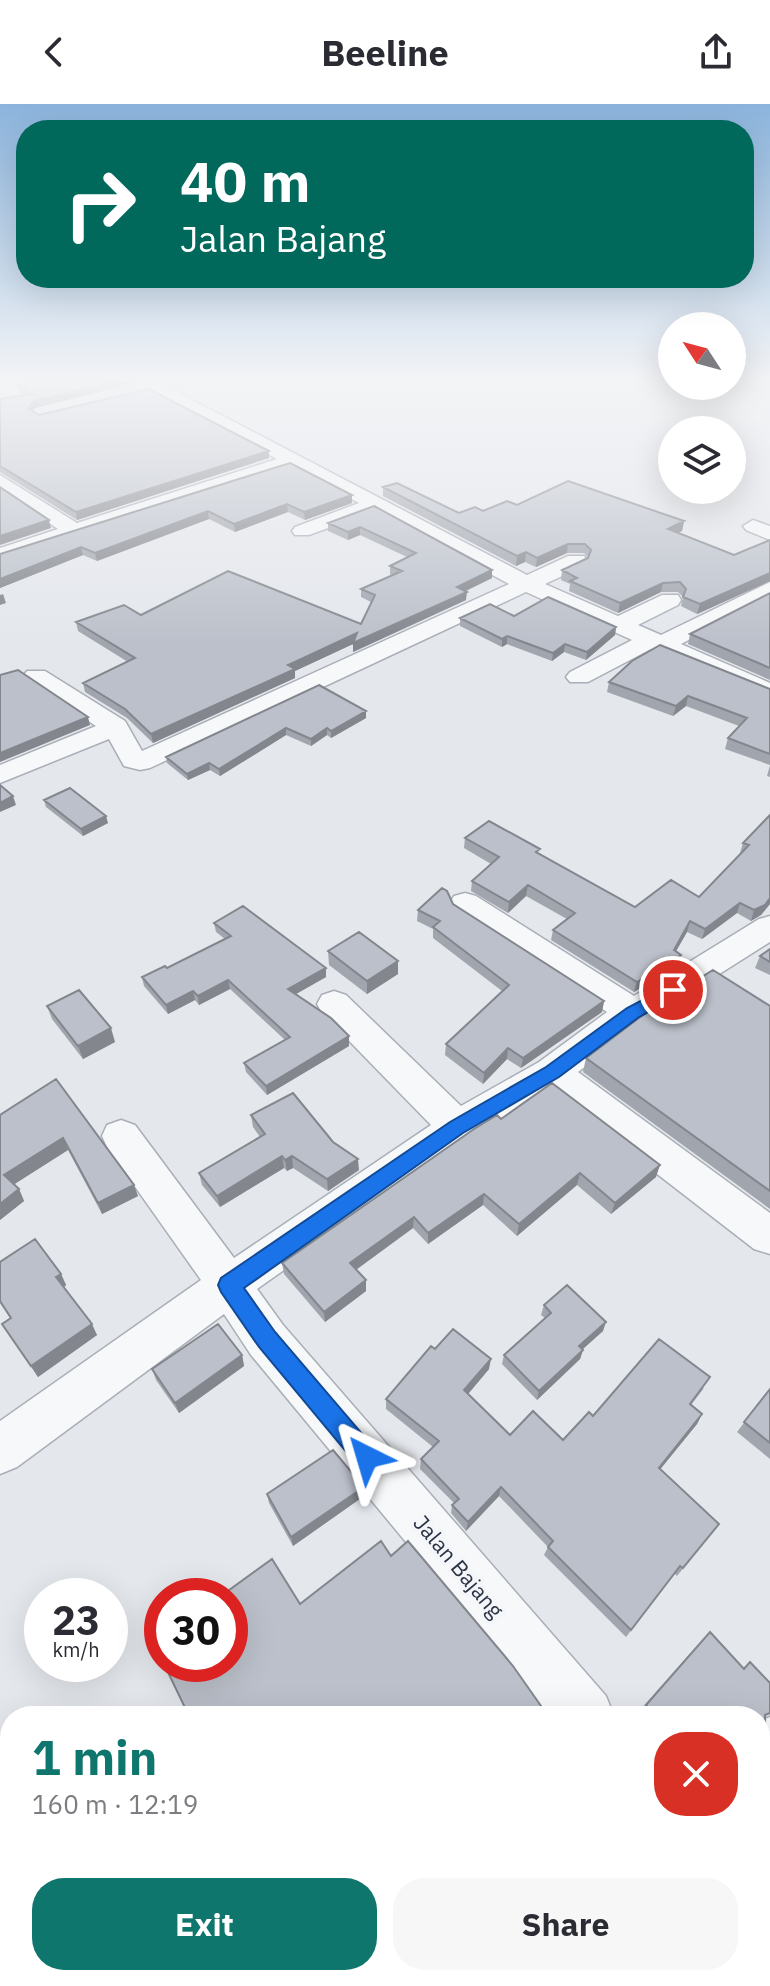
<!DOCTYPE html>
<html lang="en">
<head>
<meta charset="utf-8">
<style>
	:root { --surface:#fff; --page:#f7f7f7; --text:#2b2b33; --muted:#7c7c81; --accent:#0f766e }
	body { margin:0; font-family:"IBM Plex Sans",sans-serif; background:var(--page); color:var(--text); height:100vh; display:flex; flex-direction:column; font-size:30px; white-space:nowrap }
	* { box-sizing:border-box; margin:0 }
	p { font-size:26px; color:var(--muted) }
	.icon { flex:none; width:44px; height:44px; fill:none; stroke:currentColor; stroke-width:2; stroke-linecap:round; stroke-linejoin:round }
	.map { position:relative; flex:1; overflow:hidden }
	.sheet { position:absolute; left:0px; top:1602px; width:770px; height:280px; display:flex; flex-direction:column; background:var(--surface); border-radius:32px 32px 0 0; box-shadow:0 8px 32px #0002 }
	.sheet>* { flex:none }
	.guide { position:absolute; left:16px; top:16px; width:738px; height:168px; border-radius:32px; box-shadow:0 8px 32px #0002; background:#00695c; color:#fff; overflow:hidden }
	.needle { width:52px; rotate:306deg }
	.controls { position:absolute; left:658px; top:208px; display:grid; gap:16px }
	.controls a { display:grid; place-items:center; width:88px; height:88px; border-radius:50%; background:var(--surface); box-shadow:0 8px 32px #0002; font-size:40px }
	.speed { position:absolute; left:24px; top:1474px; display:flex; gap:16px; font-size:40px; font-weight:700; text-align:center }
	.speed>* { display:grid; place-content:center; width:104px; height:104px; border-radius:50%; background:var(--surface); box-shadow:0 8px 32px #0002; line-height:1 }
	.speed small { font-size:20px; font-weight:400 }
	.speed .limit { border:12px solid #d22; background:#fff; color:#111 }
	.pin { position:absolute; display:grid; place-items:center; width:68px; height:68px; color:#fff; margin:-34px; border:4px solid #fff; border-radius:50%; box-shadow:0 2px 8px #0007 }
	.me { position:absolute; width:88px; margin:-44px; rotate:320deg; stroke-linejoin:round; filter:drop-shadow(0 0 6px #0008) }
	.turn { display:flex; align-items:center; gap:28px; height:168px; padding:0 32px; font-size:36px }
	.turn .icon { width:104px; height:104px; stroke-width:2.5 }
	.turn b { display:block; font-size:56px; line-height:68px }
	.round { display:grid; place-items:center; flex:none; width:84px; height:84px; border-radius:32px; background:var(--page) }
	.head { display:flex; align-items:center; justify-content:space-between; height:136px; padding:0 32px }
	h1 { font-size:48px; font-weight:700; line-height:60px; color:var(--accent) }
	.cta { display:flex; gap:16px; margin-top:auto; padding:16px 32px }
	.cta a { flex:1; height:92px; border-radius:32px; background:var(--accent); color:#fff; font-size:32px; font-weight:700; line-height:92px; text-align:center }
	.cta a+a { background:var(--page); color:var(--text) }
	header { display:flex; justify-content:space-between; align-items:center; height:104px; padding:0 32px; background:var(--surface); font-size:36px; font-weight:700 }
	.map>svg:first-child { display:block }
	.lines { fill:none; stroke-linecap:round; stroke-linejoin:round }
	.street-casing { stroke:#a9aeb7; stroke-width:3 }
	.street { fill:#f7f8fa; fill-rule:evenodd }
	.wall { fill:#a1a5ae }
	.shaded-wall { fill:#83868d }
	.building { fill:#bbc0ca; stroke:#83868d; stroke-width:2 }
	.route { fill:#1a73e8; stroke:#114b97; stroke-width:2 }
	.labels { text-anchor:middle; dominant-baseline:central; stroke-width:8; stroke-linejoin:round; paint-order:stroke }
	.street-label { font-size:22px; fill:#2b3445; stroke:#f4f6f9 }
</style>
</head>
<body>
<header><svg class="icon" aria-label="back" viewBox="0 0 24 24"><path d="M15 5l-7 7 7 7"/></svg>Beeline<svg class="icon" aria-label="share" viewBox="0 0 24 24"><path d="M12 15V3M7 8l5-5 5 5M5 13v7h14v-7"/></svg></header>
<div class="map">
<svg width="770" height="1882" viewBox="0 0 770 1882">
	<rect width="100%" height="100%" fill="#e4e7ec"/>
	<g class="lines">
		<!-- street casing -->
		<g class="street-casing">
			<path id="street" d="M136,277H156L527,471L568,452H584L587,457L584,462L545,480L618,512L662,491H678L681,496L678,501L638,521L661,531L770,478V494L681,540L770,579V596L651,545L588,578H570L566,573L570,568L632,536L526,488L150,664L140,666L124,662L109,635L0,679V661L96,622L27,577L23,572L27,567H45L125,617L142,647L509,480L374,407L309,431H295L292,427L295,423L359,399L291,363L0,457V444L58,425L0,386V371L77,419L277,355Z
				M753,416L770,422V436L746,426L743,422Z
				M465,789L476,792L634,892L759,815L770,812V838L645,917L578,968L770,1109V1150L754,1145L550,987L471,1034L257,1185L283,1221L606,1592L614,1612H550L251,1251L224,1210L17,1363L0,1370V1317L201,1176L107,1043L102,1032L107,1021L121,1016L135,1021L234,1154L431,1021L322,909L317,900L322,891L334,887L346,891L461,1002L539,958L607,908L454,808L449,800L454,792Z
				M770,1613V1676L760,1681V1617Z
				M760,1794L770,1798V1869L760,1865Z
				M532,1872H601L597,1882H528Z"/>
		</g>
		<!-- street -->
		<use href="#street" class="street"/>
	</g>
	<!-- wall -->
	<path class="wall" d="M134,279L35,304L33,307L39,311L269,347V354L77,416L0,368V295L24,291L19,288L18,281Z
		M290,359L352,391V399L305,416L288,408L235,428L209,415L97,457L83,451L0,484V450Z
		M383,383L459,409L517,401L684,417L682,427L678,428L734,451L770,436V477L697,510L681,502L683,493L678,488H661L618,509L569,487L570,480L561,476L562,466L588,454L584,449H567L536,463L525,458L516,462L383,392Z
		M374,402L492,466V474L466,487V496L353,548V540L295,567V574L153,639L127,614L85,588L83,579L128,558L78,527L76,518L141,511L361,520L371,498L361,493V485L392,471L390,470V462L407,453L360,431L348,436L328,427V419Z
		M770,489V576L688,540L690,530Z
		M514,512L616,523L615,531L586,556L564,548L552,557L507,540L502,543L460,522V514Z
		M609,578L770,585V673L767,672L770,661L725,645L728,634L739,622L686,602L673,612L607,588Z
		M319,581L366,614L331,634L327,631L311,642L286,631L220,672L210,666L188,676L167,659L166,653Z
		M44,696L108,719L83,732L46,703Z
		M770,711V800L761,811L751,817L737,809L702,835L687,828L676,847L681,851L678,861L634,888L551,836L553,826L567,815L526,792L508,809L471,787L472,777L491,760L464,744L465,734L539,750L635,803L699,793L741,750L740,749L743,739Z
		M453,800L604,897L602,908L521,964L507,955L483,980L445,951L446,940L502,887L433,834V825L417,817L418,806Z
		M214,819L326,864V873L296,890L349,932V942L267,991L246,968L244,959L285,936L230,885L199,901L195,896L168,910L144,882L142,873L167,864L225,835L216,828Z
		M770,845V871L755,864L760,852Z
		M328,847L398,857V870L367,890L329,861Z
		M47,902L115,938L83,955L52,915Z
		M770,902V1105L583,968L586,954Z
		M56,975L138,1092L102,1110L68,1046L14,1080L19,1085L24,1097L0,1116V1011Z
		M251,1011L333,1038L359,1066L328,1087L293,1064L287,1067L284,1064L220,1103L202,1081L199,1069L260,1033L253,1023Z
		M501,1015L656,1073L611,1110L577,1081L517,1132L483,1101L428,1140L413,1124L356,1166L366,1176V1187L325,1218L284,1170L282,1159Z
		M0,1158L61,1170L66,1181L64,1183L97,1231L38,1273L2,1220L10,1214L0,1199Z
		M544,1201L603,1227L583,1245L580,1255L537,1296L502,1260L504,1251L545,1214L541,1211Z
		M435,1245L489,1265L468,1290L510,1331L563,1336L593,1312L704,1284L691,1301L702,1310L697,1320L660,1365L719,1420L677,1472L675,1470L626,1533L544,1451L548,1443L499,1392L466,1427L451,1409L452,1401L454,1399L420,1365L421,1355L433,1343L386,1305V1295Z
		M242,1251L244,1262L179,1309L156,1276L152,1265Z
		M770,1285V1355L737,1328Z
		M364,1383V1392L293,1442L269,1399L267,1390Z
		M703,1535L743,1564L750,1558L770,1579V1611L769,1610L765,1612L766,1677L770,1679V1793L760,1782V1612H645L640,1606Z
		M603,1872H721L728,1882H600Z"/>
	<!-- shaded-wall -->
	<path class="shaded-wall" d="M116,277H134V279L35,304L30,312L28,304L34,297Z
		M269,347V354L77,416L76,408Z
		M352,391V399L305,416L304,408Z
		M287,400L288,408L235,428L234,420Z
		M208,407L209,415L97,457L95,449Z
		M49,416L51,424L0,441V432Z
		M684,417L682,427L666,434L668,425Z
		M360,423V431L348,436V428Z
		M568,440L567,449L536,463L537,454Z
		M81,443L83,451L0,484V475Z
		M526,448L525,458L516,462L517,452Z
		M492,466V474L457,491V483Z
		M770,469V477L697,510L700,500Z
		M663,479L661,488L618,509L620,499Z
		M467,488L466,496L353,548V540L295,567V574L153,639L151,630L288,561L357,529Z
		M3,490L6,499L0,501V491Z
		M616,523L615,531L586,556L587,548Z
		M507,532V540L502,543V535Z
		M565,540L564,548L552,557L553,549Z
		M688,592L686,602L673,612L676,602Z
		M366,607V614L331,634V627Z
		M88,613L90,621L0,658V649Z
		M286,624V631L220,672L219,665Z
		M327,624V631L311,642V635Z
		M209,659L210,666L188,676L187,670Z
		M13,692L16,701L0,708V699Z
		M106,712L108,719L83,732L81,725Z
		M528,781L526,792L508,809L509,798Z
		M770,794V800L761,811L751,817L754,806Z
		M740,799L737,809L702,835L705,825Z
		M690,817L687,828L671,856L674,846Z
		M681,851L678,861L634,888L637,878Z
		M398,857V870L367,890V877Z
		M326,864V873L289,894L288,885Z
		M228,876L230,885L199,901L198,892Z
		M193,887L195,896L168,910L166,901Z
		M604,897L602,908L521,964L523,954Z
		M111,924L115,938L83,955L78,942Z
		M349,932V942L267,991L266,982Z
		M508,944L507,955L483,980L484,969Z
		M63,1034L68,1046L10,1083L4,1071Z
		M282,1052L284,1064L220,1103L217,1092Z
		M292,1052L293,1064L287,1067L285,1056Z
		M358,1055L359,1066L328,1087L327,1075Z
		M660,1061L656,1073L611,1110L615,1099Z
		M580,1069L577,1081L517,1132L519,1120Z
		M134,1081L138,1092L102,1110L98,1099Z
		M19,1085L24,1097L0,1116V1100Z
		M484,1090L483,1101L428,1140V1129Z
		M414,1113L413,1124L350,1170V1159Z
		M61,1170L66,1181L62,1185L56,1173Z
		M366,1176V1187L325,1218L324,1208Z
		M606,1218L603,1227L576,1251L579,1242Z
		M92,1220L97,1231L38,1273L31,1262Z
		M583,1246L580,1255L537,1296L539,1287Z
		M242,1251L244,1262L179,1309L175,1299Z
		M491,1255L489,1265L463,1296L464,1286Z
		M702,1310L697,1320L654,1373L659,1364Z
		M364,1383V1392L293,1442L291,1433Z
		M501,1383L499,1392L466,1427L468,1418Z
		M88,1874H97L102,1882H92Z"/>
	<!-- building -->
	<path class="building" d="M35,277H116L34,297L28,304L39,311L149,285L269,347L76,408L0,362V295L33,290L18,281Z
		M290,359L352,391L304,408L287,400L234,420L208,407L95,449L81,443L0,475V450Z
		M568,377L684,417L668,425L734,451L770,436V469L700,500L683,493L686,485L680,478L663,479L620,499L570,477L577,474L562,466L588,454L591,446L585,440H568L537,454L526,448L517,452L383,383L397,379L459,409L475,403L483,407L507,397L517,401Z
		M0,383L49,416L0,432Z
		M374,402L492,466L457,483L467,488L353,539L357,529L288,561L295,565L151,630L125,605L83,579L135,554L76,518L124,501L141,511L228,467L361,520L375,491L361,485L402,467L390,462L416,449L360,423L348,428L328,419Z
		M770,489V564L690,530Z
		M548,493L616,523L587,548L565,540L553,549L507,532L502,535L460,514L490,500L514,512Z
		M660,541L770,585V650L728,634L747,614L688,592L676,602L609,578L632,557Z
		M18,566L88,613L0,649V571Z
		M319,581L366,607L331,627L327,624L311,635L286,624L219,665L209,659L187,670L166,653Z
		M0,681L13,692L0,699Z
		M70,684L106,712L81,725L44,696Z
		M770,711V794L765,801L754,806L740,799L705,825L690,817L674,846L681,851L637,878L553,826L575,809L528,781L509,798L472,777L499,753L465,734L489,717L540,745L536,748L635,803L671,776L699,793L749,741L743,739Z
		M442,784L447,787L453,800L604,897L523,954L508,944L484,969L446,940L509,881L433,823L440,817L418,806Z
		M243,802L326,864L288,885L331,914L349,932L266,982L244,959L290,933L228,876L198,892L193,887L166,901L142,873L165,862L167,864L231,832L214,819Z
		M359,828L398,857L367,877L328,847Z
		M770,845V858L760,852Z
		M713,866L770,902V1087L586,954L651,905Z
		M79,886L111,924L78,942L47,902Z
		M56,975L134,1081L98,1099L63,1034L4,1071L19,1085L0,1100V1011Z
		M552,979L660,1061L615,1099L580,1069L519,1120L484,1090L428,1129L414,1113L350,1159L366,1176L324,1208L282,1159L474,1025L497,1011L501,1015Z
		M293,989L333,1038L358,1055L327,1075L292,1052L285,1056L282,1052L217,1092L199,1069L265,1030L251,1011Z
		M35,1135L61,1170L56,1173L92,1220L31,1262L2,1220L11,1214L0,1197V1158Z
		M567,1181L606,1218L579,1242L583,1246L539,1287L504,1251L551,1209L544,1201Z
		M218,1220L242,1251L175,1299L152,1265Z
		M453,1225L491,1255L464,1286L510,1331L533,1307L563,1336L589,1308L593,1312L659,1235L710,1273L690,1300L702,1310L659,1364L719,1420L683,1464L680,1462L631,1526L548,1443L553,1437L501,1383L468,1418L452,1401L459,1395L421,1355L439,1337L386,1295L431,1242L435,1245Z
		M770,1285V1339L744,1318Z
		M333,1346L364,1383L291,1433L267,1390Z
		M381,1437L391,1452L408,1437L513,1562L548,1612H189L164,1560H230V1492H221L272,1455L300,1500Z
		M710,1528L744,1565L750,1558L770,1579V1609L765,1611L766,1677L770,1679V1781L760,1769V1612H656L646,1601Z
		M162,1529V1556L152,1536Z
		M304,1872H509L498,1882H445L443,1878L440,1882H310Z
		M608,1872H721L728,1882H605Z
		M88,1874L92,1882H80Z"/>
	<!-- sky -->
	<linearGradient id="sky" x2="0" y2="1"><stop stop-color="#8bb4dd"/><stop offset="0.51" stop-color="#f3f4f6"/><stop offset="1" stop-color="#f3f4f6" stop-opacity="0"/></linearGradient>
	<rect width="770" height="540" fill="url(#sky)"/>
	<!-- route -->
	<path class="route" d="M673,880L682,886L679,891L639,913L559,973L463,1029L244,1184L275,1228L375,1345L379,1353L375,1362L367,1365L358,1362L259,1243L221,1188L218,1181L221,1174L450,1018L546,963L627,904Z"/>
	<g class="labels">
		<!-- street labels -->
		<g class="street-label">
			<text transform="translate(459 1462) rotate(50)">Jalan Bajang</text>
		</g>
	</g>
</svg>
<div class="controls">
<a><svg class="needle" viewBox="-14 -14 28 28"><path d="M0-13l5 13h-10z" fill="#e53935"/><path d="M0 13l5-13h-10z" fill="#7c7c81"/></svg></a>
<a><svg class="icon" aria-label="layers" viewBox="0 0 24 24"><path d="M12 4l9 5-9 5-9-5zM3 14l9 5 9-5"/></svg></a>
</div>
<div class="speed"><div>23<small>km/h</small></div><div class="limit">30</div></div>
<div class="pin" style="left:673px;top:886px;background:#d93025"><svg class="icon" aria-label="arrive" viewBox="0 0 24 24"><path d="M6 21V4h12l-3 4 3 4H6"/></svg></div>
<svg class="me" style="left:367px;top:1353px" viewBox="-20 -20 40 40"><path d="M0-17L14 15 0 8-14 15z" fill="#1a73e8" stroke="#fff" stroke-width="4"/></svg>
<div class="guide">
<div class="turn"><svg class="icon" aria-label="right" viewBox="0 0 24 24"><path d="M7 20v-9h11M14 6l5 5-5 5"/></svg><div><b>40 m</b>Jalan Bajang</div></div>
</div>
<section class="sheet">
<div class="head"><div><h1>1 min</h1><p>160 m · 12:19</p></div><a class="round" style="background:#d93025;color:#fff"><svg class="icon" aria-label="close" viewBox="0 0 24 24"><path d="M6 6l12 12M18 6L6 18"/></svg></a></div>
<div class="cta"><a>Exit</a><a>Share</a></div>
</section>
</div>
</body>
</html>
